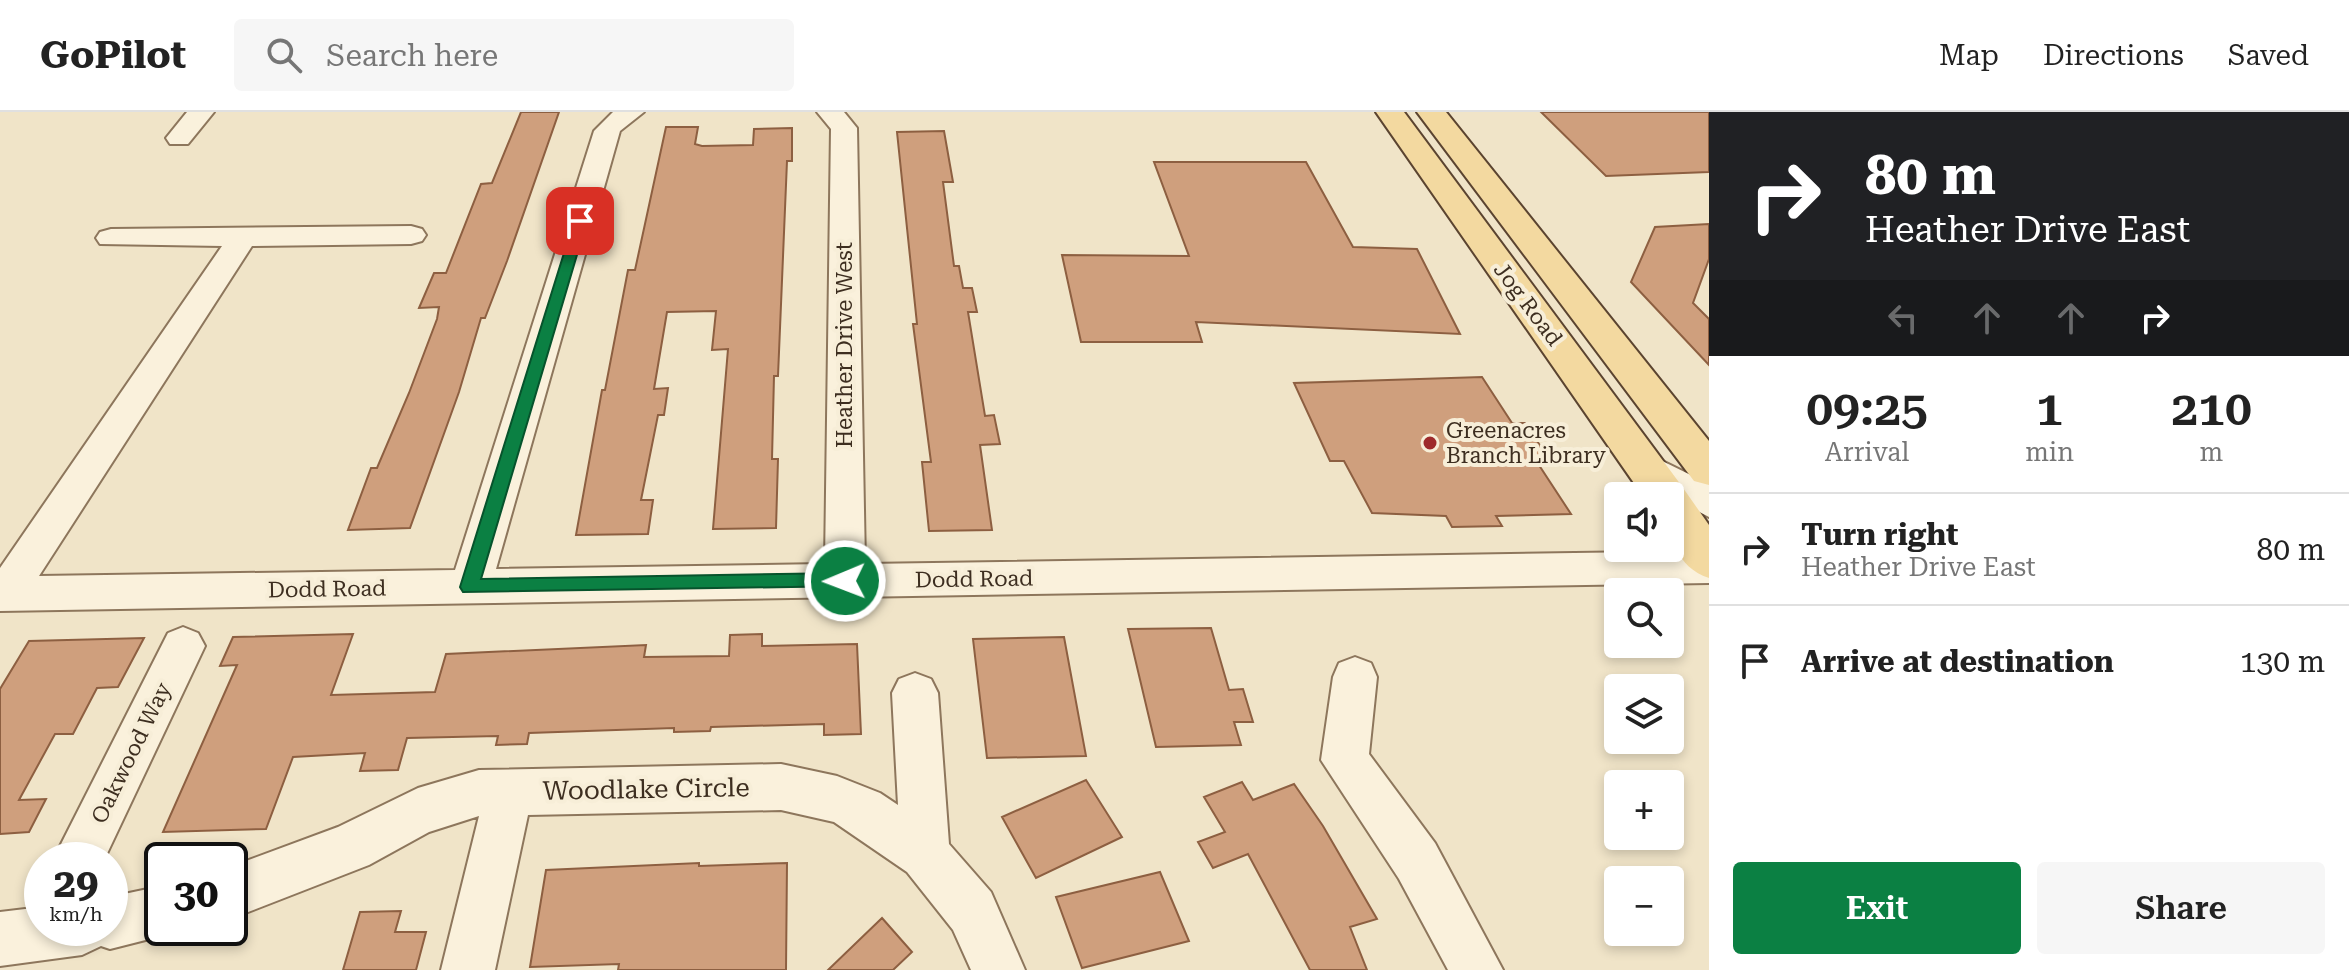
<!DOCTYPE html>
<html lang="en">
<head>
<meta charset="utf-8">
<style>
	:root { --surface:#fff; --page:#f6f6f6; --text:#222; --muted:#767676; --line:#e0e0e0; --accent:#0b8043 }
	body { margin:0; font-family:"Roboto Serif",serif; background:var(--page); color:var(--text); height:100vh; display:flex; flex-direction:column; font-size:30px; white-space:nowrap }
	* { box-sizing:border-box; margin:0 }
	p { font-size:26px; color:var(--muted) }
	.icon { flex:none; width:44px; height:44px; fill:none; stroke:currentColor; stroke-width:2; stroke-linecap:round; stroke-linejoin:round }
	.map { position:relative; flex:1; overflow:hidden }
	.panel { display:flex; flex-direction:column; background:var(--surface); width:640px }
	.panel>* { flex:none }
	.guide { background:#202124; color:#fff; overflow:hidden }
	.tools { position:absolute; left:1604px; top:370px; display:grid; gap:16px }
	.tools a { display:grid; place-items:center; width:80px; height:80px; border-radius:8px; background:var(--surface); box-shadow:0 4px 12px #0003; font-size:40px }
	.speed { position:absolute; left:24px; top:730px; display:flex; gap:16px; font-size:40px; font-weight:700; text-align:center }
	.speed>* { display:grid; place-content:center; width:104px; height:104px; border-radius:50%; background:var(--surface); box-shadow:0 4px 12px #0003; line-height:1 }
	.speed small { font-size:20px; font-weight:400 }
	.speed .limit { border:4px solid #111; border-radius:12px; background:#fff; color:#111 }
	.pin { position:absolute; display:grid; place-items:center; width:68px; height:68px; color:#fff; margin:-34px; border-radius:16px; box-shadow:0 4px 12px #0006 }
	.me { position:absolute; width:88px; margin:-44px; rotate:269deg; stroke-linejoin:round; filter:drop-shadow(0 0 6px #0008) }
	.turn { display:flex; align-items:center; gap:28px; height:168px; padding:0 24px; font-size:36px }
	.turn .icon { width:104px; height:104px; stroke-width:2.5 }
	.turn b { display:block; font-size:56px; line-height:68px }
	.lanes { display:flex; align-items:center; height:76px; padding:0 24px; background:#0003; justify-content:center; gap:40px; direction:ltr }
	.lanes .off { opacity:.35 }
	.eta { display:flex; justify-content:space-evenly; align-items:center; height:136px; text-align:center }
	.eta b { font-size:48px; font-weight:600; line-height:56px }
	.button { display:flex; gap:16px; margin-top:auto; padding:16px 24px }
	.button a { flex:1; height:92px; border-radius:8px; background:var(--accent); color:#fff; font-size:32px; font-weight:600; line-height:92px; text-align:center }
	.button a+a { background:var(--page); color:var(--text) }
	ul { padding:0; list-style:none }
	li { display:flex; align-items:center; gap:24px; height:112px; padding:0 24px; border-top:2px solid var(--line) }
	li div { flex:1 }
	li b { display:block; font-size:30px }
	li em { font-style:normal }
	header { display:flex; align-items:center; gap:48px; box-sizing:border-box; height:112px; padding:0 40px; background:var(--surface); border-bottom:2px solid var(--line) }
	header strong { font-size:38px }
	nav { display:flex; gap:44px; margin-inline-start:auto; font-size:28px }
	.search { width:560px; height:72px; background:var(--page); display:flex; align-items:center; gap:20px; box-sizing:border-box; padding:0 28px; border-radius:8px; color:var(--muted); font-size:30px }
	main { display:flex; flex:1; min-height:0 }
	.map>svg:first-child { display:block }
	.building { fill:#cf9f7d; stroke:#8d5f41; stroke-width:2 }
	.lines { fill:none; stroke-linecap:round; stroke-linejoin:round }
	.minor-casing { stroke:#8d765c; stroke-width:4 }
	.major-casing { stroke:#5b4430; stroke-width:4 }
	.minor { fill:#faf1dc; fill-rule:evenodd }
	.major { fill:#f3d9a0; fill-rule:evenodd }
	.route { fill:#0b8043; stroke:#07532c; stroke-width:2 }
	.poi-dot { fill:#9e2a2b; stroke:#f7eed8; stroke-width:3 }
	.labels { text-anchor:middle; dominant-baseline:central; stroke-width:8; stroke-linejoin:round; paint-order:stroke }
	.street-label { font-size:22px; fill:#3d2e20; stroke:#f7eed8 }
	.poi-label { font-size:22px; fill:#3d2e20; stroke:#f7eed8; text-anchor:start }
	.near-street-label { font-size:26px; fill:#3d2e20; stroke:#f7eed8 }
</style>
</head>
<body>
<header>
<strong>GoPilot</strong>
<div class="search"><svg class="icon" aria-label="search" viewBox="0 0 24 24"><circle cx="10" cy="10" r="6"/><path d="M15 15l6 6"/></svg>Search here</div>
<nav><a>Map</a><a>Directions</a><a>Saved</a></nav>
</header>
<main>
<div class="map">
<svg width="1709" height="858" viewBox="0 0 1709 858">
	<rect width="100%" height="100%" fill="#f0e4c8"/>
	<!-- building -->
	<path class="building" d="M521,0H559L507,149L485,206H481L459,280L410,416L348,418L371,356H377L409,281L437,207L439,195L419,196L434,161H446L481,72L492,71Z
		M1541,0H1709V60L1606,64Z
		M666,15H698L695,32L702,34L753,33L754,17L792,16V49H787L778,264H774L772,347H778L776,416L713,417L728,237L712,238L716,199L667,200L654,277L668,276L664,303H658L641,388H653L648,422L576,423L602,278H605L628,158H635Z
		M944,19L953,70H943L954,154H959L963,176H972L977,200H968L985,304L994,303L1000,332L980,333L992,418L929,419L922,350H931L913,212H917L897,20Z
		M1154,50H1306L1353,135L1417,137L1460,222L1196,210L1202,230H1081L1062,143L1189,144Z
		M1709,112V147L1693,191L1709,207V253L1631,170L1655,115Z
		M1482,265L1512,311H1525L1549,347H1535L1571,402L1496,404L1502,414L1452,415L1446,404L1372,401L1344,349H1330L1294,271Z
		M1211,516L1229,578L1243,577L1253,610H1234L1241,633L1156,635L1128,517Z
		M353,522L331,583L435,580L446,542L646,533L644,545L729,544L730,523L762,522V534L857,532L861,622L824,623V612L711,615L710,619L674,620V616L529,621L527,632L496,633L498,624L407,626L398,658L360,659L365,641L293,645L266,717L163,720L237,553L220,554L233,525Z
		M1064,525L1086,644L987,646L973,527Z
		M144,526L118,575L97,576L73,622H55L19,688L46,687L29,720L0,722V577L29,529Z
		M1086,668L1122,725L1036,766L1002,705Z
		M1242,670L1253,688L1294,672L1323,714L1377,807L1350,815L1367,858H1310L1248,742L1213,756L1198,730L1225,720L1204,685Z
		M699,751V754L787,751L786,858H618L619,852L530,855L546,758Z
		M1160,760L1189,829L1082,856L1056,785Z
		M401,799L395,820H426L416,858H343L360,800Z
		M882,806L912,840L893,858H828Z"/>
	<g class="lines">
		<!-- minor casing -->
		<g class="minor-casing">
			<path id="minor" d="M187,0H214L188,32H170L166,26Z
				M613,0H644L620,19L496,457L825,452L831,17L817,0H844L857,16L865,452L1709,439V471L0,499V456L222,134L100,132L96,126L100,120L111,117L411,114L422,117L426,123L422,129L411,132L252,134L39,464L455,458L594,19Z
				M1646,341L1709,372V405L1633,365L1627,355L1633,345Z
				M183,515L198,521L205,534L104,748H53L168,521Z
				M1355,545L1371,551L1377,565L1369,642L1435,731L1503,858H1448L1399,767L1321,648L1333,565L1339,551Z
				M915,561L931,567L938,581L949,732L991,780L1025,858H971L953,818L907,760L834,710L781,698L528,703L495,858H441L479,704L429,720L369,753L230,807V755L338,715L418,676L479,658L781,652L837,664L880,681L898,693L892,581L899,567Z
				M162,774V816L181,819L110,837L101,834L82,843L0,854V800L42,795V816H110V785Z"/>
		</g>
		<!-- major casing -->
		<g class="major-casing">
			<path id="major" d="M1376,0H1404L1681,373L1709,413V466C1671,453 1670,418 1670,384H1643Z
				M1417,0H1446L1709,329V373L1694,369Z"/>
		</g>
		<!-- minor -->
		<use href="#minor" class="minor"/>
		<!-- major -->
		<use href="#major" class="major"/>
	</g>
	<!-- route -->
	<path class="route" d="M580,105L587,109L481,467L845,461L851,463V474L463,480L460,475L574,109Z"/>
	<!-- markers -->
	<circle class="poi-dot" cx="1430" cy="331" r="8"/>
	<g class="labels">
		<!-- street labels -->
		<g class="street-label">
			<text transform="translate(1528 192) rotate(53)">Jog Road</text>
			<text transform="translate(844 233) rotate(-90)">Heather Drive West</text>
			<text transform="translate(974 467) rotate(-1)">Dodd Road</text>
			<text transform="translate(327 477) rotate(-1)">Dodd Road</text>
			<text transform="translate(131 641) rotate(-64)">Oakwood Way</text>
		</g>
		<!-- poi labels -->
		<g class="poi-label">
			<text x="1446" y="318">Greenacres<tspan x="1446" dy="25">Branch Library</tspan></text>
		</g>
		<!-- near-street labels -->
		<g class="near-street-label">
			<text transform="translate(646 677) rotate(-1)">Woodlake Circle</text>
		</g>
	</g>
</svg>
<div class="tools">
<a><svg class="icon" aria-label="sound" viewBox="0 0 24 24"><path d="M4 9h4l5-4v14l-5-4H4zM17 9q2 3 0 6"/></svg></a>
<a><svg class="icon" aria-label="search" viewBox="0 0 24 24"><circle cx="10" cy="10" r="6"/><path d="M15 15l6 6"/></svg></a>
<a><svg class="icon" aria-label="layers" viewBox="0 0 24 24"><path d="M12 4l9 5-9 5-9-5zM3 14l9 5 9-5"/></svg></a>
<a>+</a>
<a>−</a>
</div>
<div class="speed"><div>29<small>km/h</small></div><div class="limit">30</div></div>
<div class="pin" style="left:580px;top:109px;background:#d93025"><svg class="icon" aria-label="arrive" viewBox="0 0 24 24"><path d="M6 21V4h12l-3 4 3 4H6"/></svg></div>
<svg class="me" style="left:845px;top:469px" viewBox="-20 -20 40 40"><circle r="17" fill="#0b8043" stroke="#fff" stroke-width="3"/><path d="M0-11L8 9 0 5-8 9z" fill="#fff"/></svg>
</div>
<section class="panel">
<div class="guide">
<div class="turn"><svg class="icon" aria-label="right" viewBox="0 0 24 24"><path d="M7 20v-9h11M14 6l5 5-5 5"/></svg><div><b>80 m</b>Heather Drive East</div></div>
<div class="lanes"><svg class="icon off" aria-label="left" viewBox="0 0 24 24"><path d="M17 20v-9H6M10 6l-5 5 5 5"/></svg><svg class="icon off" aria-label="ahead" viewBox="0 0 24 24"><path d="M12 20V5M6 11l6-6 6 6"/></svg><svg class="icon off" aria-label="ahead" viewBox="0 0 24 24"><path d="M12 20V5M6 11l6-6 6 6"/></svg><svg class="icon" aria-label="right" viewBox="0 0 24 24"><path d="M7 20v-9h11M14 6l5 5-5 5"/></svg></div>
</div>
<div class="eta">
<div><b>09:25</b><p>Arrival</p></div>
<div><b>1</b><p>min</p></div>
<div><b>210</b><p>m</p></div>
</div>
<ul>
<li><svg class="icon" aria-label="right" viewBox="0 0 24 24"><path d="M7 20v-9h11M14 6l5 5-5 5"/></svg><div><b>Turn right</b><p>Heather Drive East</p></div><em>80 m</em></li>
<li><svg class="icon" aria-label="arrive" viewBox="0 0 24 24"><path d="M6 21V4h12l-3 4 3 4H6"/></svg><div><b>Arrive at destination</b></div><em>130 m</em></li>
</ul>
<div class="button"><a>Exit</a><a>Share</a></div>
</section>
</main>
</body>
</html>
